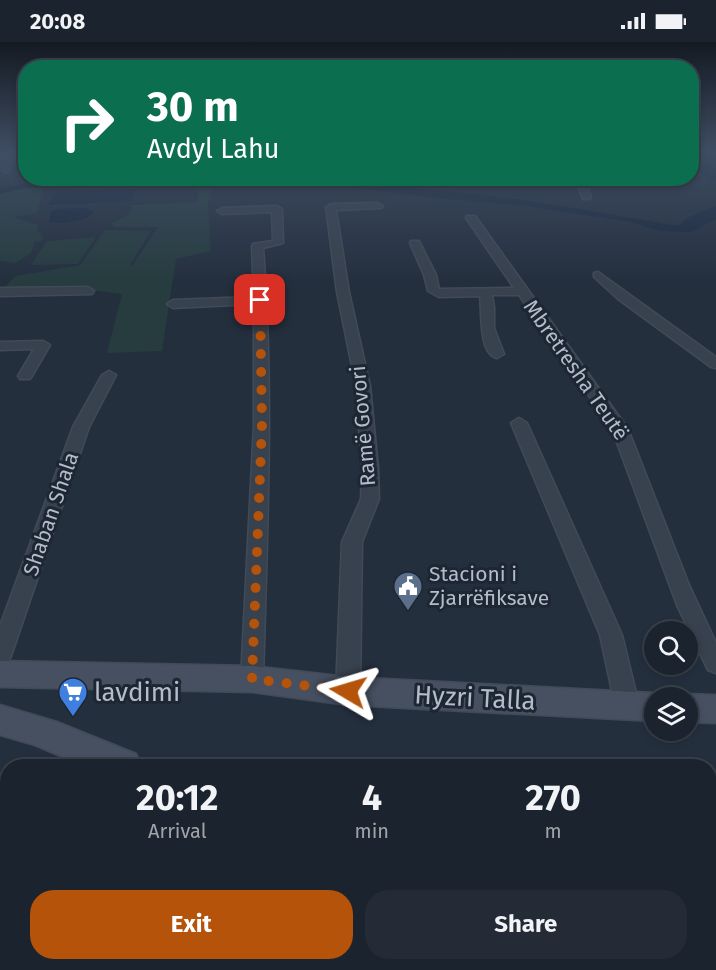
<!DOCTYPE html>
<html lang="en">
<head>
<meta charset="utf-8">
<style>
	:root { --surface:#1b232e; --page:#242b36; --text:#f1f3f6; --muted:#a0a4aa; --line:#39404a; --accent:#b45309 }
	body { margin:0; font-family:"Fira Sans",sans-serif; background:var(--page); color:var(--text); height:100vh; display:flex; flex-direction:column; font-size:22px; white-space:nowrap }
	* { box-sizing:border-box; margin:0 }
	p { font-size:20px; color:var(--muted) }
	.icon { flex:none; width:33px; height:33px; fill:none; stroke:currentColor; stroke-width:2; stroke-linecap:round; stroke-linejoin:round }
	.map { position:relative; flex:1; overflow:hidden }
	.panel { position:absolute; left:0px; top:717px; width:717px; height:212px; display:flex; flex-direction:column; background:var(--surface); border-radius:24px 24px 0 0; box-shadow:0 3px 9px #0003,0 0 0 2px var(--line) }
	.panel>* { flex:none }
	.top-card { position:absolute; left:18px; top:18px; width:681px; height:126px; border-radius:24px; box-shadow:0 3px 9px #0003,0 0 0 2px var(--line); background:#0b6e4f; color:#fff; overflow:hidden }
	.tools { position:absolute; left:644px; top:579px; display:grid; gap:12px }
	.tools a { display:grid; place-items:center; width:54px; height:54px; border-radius:50%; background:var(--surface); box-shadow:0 3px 9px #0003,0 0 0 2px var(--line); font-size:30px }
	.pin { position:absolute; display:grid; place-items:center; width:51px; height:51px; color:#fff; margin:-26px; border-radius:12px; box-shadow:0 3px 9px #0006 }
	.me { position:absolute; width:66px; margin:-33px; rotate:277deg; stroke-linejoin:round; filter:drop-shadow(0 0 4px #0008) }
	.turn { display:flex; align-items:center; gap:21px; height:126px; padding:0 30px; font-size:27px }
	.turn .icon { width:78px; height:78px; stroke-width:2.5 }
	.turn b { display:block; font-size:42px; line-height:51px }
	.eta { display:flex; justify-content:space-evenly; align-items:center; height:102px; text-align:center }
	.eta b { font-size:36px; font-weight:700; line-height:42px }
	.action { display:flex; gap:12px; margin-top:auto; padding:12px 30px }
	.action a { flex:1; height:69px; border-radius:24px; background:var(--accent); color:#fff; font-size:24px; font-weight:700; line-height:69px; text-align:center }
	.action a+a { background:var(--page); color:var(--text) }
	.status { display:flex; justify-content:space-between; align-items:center; height:42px; padding:0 30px; background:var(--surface); direction:ltr }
	.status svg { height:16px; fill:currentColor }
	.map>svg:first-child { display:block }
	.green { fill:#263c3f }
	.water { fill:#17263c }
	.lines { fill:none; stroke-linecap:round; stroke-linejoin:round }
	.river { fill:#17263c; fill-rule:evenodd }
	.street-casing { stroke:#414a57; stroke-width:3 }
	.secondary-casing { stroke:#414a57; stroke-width:3 }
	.street { fill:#38414e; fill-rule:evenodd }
	.secondary { fill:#465061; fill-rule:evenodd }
	.route { stroke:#b45309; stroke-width:10; stroke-dasharray:0 18 }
	.labels { text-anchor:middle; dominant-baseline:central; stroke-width:6; stroke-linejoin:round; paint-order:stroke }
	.street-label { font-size:21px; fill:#b4bcc9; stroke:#1d2633 }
	.poi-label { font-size:21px; fill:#b4bcc9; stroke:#1d2633; text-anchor:start }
	.near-poi-label { font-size:26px; fill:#b4bcc9; stroke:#1d2633; text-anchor:start }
	.near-street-label { font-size:26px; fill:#b4bcc9; stroke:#1d2633 }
</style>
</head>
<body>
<div class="status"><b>20:08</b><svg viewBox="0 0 49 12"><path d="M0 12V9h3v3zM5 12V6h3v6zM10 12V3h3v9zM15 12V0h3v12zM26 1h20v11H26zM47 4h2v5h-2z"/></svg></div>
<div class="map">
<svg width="716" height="928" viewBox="0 0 716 928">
	<rect width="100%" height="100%" fill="#242f3e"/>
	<!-- green -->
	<path class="green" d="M200,137H214L208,160L211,209L176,217L162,309L107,311L122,252L90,248H3L15,234L80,223L105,188L151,189L130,223L132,224L158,185H114L112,181L129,172L132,163L197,160Z
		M40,144L43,150L37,171L14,175L38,183L37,188L43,195L42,199L35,200L31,211L16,221L0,219V150Z
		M96,195L78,222L31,223L47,199Z"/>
	<!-- water -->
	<path class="water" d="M116,137H178L25,146L0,152V147L21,142Z
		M281,137H328L526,158L678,184L687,176L716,164V177L691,190L660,189L630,180L527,164L436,156Z
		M135,147L132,159L47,163L56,150Z
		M89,166L88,168L93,169L92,172L85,177L62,181L49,180L51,170L55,167Z"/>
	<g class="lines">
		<!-- river -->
		<path class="river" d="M692,110H701L700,114L716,126V139L710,138L692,125Z"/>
		<!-- street casing -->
		<g class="street-casing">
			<path id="street" d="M7,112L11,114L10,128L6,131L2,128L3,114Z
				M575,136H584L591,155L589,157H583Z
				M378,161L383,164L381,166L336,168L349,250L370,344L378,426L379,457L362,500L360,649L356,655L348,658L340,655L336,649L342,500L361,457L362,426L356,344L337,250L326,165L331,162Z
				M277,164L282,167L283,201L263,206C274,350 267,493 263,637L260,643L252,646L244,643L241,637L254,382V262L173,266L167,262L173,258L254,255L252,204L253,202L273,199L272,170L222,172L217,169L222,166Z
				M467,174H475L628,387L689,543L716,601V631L708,628L677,563L612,387L519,253H492L494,265V286L504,312L497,316C478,312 482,268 480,254L439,255L428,249L424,233L410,201L411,199H419L436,233L439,247L514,246L466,176Z
				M598,230L716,315V326L711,325L618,257L594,235V231Z
				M88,245L94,249L92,252L0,254V246Z
				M43,299L50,303L32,334L30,337H20L18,334L34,307L0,308V300Z
				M109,329L116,333L89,385L11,614L8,620L0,622V584L73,385L102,333Z
				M519,376L527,381L622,593L639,663L635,670L627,672L619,670L615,663L600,593L511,381Z"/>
		</g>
		<!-- secondary casing -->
		<g class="secondary-casing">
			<path id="secondary" d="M26,110V116L0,119V111Z
				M0,619L252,624L348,635L654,651L667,656H654V679L348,663L252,650L0,645Z
				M687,652L716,653V681L687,680V656H676Z
				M0,663L57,680L136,712L142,724H84L35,703L0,693Z
				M345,921H396L399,928H348Z"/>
		</g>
		<!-- street -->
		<use href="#street" class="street"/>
		<!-- secondary -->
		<use href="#secondary" class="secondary"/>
	</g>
	<!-- sky -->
	<linearGradient id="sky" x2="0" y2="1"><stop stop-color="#141a22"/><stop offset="0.46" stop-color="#3f4d63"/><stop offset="1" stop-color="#3f4d63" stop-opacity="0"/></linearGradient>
	<rect width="716" height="239" fill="url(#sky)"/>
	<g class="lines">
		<!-- route -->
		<path class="route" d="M260,258L262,382L252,637L348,649"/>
	</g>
	<!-- icons -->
	<defs>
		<g id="civic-pin" transform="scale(1.5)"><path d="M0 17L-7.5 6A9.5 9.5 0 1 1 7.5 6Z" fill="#5c6f8a" stroke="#1d2633"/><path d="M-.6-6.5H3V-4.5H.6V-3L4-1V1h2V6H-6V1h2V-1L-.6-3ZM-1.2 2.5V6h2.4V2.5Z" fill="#fff"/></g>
		<g id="supermarket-pin" transform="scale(1.5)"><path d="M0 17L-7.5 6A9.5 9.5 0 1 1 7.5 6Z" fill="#3f7fe0" stroke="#1d2633"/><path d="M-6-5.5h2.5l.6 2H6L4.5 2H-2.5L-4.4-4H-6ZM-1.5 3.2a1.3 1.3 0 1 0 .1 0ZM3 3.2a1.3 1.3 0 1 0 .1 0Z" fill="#fff"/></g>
	</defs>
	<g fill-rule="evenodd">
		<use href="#civic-pin" x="408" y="544"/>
		<use href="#supermarket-pin" x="73" y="650"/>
	</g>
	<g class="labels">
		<!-- street labels -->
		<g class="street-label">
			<text transform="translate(576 328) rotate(55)">Mbretresha Teutë</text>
			<text transform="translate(363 384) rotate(-95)">Ramë Govori</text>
			<text transform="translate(51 472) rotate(-71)">Shaban Shala</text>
		</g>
		<!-- poi labels -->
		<g class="poi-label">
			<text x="429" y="532">Stacioni i<tspan x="429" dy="24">Zjarrëfiksave</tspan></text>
		</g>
		<!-- near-poi labels -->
		<g class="near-poi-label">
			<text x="94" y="650">lavdimi</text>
		</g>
		<!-- near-street labels -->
		<g class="near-street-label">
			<text transform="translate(475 656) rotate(3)">Hyzri Talla</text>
		</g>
	</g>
</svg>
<div class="tools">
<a><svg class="icon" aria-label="search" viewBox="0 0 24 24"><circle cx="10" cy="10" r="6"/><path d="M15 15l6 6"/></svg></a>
<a><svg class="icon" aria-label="layers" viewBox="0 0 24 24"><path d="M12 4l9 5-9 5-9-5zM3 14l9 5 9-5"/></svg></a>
</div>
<div class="pin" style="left:260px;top:258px;background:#d93025"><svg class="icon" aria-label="arrive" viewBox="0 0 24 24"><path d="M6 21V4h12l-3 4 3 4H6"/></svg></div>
<svg class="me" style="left:348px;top:649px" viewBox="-20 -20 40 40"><path d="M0-17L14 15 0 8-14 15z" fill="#b45309" stroke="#fff" stroke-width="4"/></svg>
<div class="top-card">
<div class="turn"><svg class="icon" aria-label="right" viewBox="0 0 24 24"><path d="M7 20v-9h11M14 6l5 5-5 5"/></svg><div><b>30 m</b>Avdyl Lahu</div></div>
</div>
<section class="panel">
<div class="eta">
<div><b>20:12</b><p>Arrival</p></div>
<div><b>4</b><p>min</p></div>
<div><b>270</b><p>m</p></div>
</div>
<div class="action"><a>Exit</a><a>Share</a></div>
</section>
</div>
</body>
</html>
